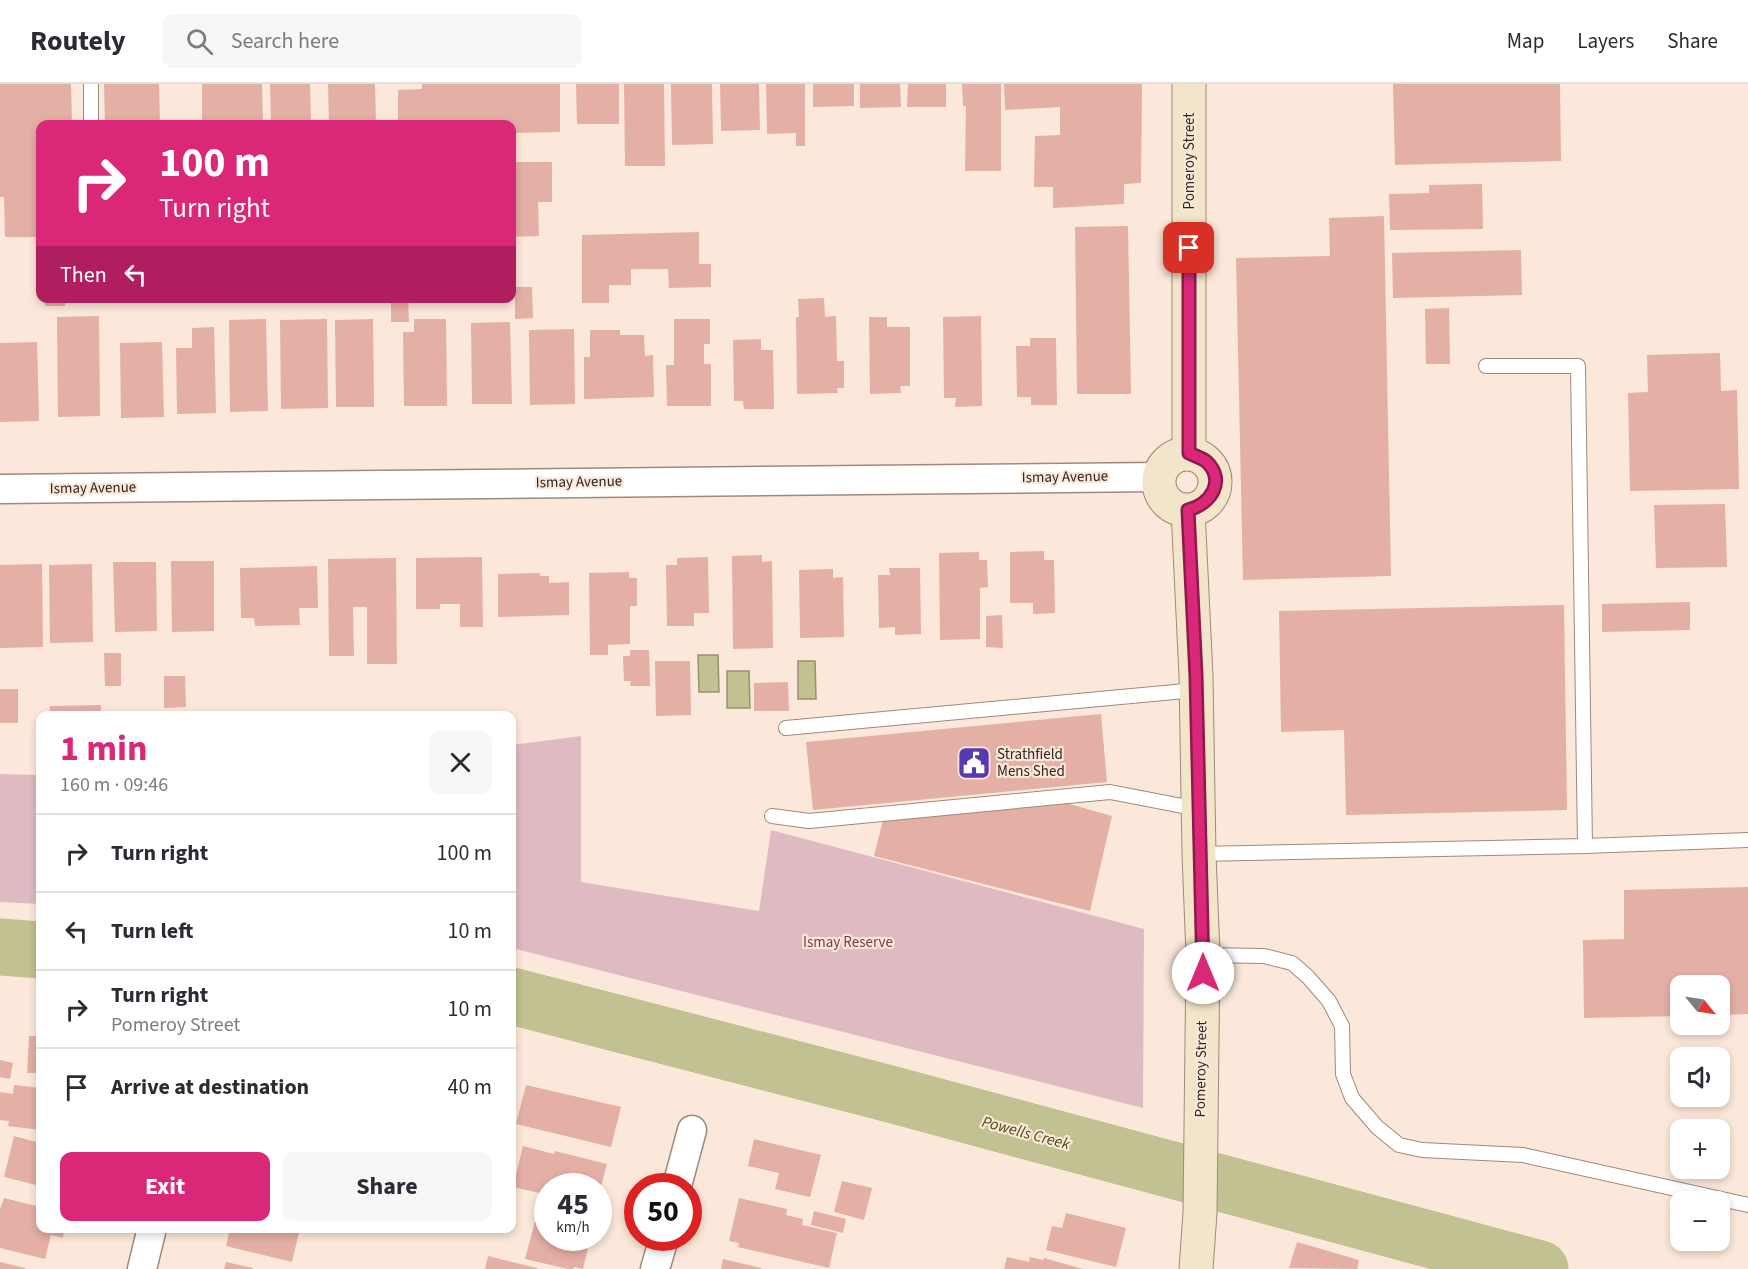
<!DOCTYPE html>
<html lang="en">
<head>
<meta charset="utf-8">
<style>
	:root { --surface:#fff; --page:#f7f7f7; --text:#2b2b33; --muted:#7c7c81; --line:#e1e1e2; --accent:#db2777 }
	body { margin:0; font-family:"Source Sans 3",sans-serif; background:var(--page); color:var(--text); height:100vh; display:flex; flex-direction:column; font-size:22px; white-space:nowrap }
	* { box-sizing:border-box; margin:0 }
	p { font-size:20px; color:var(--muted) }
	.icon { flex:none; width:33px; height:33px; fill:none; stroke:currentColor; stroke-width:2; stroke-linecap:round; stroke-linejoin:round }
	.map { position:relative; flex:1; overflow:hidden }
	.details { position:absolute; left:36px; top:627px; width:480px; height:522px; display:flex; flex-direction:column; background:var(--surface); border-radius:12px; box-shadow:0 3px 9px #0003 }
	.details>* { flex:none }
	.guide { position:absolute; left:36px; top:36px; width:480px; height:183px; border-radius:12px; box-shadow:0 3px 9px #0003; background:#db2777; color:#fff; overflow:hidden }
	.needle { width:39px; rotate:120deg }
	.tools { position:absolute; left:1670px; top:891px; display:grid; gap:12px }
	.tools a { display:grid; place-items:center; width:60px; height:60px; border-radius:12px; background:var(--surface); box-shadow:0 3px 9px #0003; font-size:30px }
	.speed { position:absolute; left:534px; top:1089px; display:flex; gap:12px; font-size:30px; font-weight:700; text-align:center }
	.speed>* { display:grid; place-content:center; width:78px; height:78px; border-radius:50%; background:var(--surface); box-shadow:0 3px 9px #0003; line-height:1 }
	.speed small { font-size:15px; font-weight:400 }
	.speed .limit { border:9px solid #d22; background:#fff; color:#111 }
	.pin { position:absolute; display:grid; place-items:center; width:51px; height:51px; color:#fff; margin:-26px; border-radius:12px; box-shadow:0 3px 9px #0006 }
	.me { position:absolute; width:66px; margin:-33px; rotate:0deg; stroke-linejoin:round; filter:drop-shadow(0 0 4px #0008) }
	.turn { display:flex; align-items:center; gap:21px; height:126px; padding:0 24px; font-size:27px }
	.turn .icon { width:78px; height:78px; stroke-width:2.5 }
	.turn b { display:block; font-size:42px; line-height:51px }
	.then { display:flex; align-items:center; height:57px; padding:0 24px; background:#0003; gap:12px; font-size:22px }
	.round { display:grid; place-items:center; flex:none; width:63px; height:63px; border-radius:12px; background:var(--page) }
	.headline { display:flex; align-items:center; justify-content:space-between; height:102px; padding:0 24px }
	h1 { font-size:36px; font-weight:700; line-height:45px; color:var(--accent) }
	.cta { display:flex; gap:12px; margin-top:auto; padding:12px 24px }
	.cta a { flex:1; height:69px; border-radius:12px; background:var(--accent); color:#fff; font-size:24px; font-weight:700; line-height:69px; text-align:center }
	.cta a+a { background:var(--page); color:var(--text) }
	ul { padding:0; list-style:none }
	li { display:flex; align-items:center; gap:18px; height:78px; padding:0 24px; border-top:2px solid var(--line) }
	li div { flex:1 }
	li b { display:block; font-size:22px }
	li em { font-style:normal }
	header { display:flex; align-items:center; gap:36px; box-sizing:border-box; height:84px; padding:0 30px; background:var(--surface); border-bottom:2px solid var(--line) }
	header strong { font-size:28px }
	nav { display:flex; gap:33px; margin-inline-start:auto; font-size:21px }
	.search { width:420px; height:54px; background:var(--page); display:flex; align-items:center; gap:15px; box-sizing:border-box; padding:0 21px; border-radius:12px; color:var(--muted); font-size:22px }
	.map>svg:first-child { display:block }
	.green { fill:#e0bac2 }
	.water { fill:#c1c191; stroke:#959370; stroke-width:1.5 }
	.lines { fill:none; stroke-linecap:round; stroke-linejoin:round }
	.river { stroke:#c1c191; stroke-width:57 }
	.building { fill:#e4afa5 }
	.service-casing { stroke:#9d8a7e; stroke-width:16 }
	.minor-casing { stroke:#9d8a7e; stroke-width:31 }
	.secondary-casing { stroke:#9d8a7e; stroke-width:35 }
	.service { stroke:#fff; stroke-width:14 }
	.minor { stroke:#fff; stroke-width:28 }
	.secondary { stroke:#f3e5c9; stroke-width:33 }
	.route-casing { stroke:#8e194d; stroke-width:15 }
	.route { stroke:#db2777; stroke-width:10 }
	.labels { text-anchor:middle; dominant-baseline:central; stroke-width:4.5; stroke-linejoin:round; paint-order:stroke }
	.street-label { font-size:15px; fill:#2e2722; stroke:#fce8da }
	.poi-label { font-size:15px; fill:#2e2722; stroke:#fce8da; text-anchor:start }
	.park-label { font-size:15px; fill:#7b384a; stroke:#fce8da }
	.water-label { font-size:16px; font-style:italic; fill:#4d4b13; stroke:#fce8da }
</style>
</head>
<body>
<header>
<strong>Routely</strong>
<div class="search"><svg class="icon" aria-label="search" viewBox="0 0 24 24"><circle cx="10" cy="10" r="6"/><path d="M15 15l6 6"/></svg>Search here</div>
<nav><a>Map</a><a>Layers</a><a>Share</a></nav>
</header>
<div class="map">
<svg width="1748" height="1185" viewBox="0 0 1748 1185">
	<rect width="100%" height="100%" fill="#fce8da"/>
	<!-- green -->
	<path class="green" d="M581,652V798L759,827L771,746L1144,845L1143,1024L512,864V661Z
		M0,690L40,691V820L0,818Z"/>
	<!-- water -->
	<path class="water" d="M698,571H718L719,608H699Z
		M798,577H815L816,615H798Z
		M727,587H749L750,624H727Z"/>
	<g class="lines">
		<!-- river -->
		<path class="river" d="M0,863L40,866
			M512,912L890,1010L1540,1185"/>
	</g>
	<!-- building -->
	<path class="building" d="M0,0H71L72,40H40V153H5L4,113H0Z
		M104,0H159L160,40H105Z
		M202,0H262L263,40H202Z
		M270,0H310L311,40H271Z
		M328,0H375L376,40H329Z
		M422,0H560V48L512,49V40H398V6L422,5Z
		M576,0H619V40H577Z
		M624,0H664L665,82H625Z
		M671,0H712L713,60L672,61Z
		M720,0H759L760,46L721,47Z
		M766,0H805V62H796V49L767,50Z
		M813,0H854V22L813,23Z
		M860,0H900L901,23L860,24Z
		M908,0H946V23H907Z
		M962,0H1001V87H965L966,22H963Z
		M1004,0H1142L1141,99L1124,100V120L1053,124V103H1034L1035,52L1060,51V23L1005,26Z
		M1393,0H1560L1561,77L1395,81Z
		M512,78H552V118H538L539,152L512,153Z
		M1482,100L1483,145L1390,146L1389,110L1429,109V101Z
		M1384,132L1391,492L1243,496L1236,174L1330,172L1329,134Z
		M1128,142L1131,310H1077L1075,143Z
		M699,148V180H711V203L669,204L668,185H631V201H609V219H582V151Z
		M1521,166L1522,211L1393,214L1392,169Z
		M515,203H532L533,234L515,235Z
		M45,214H65V222H45Z
		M391,214H408L409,238H391Z
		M824,214L825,233L836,232L837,277H844V304H837L838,309L797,310L796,233H799L798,215Z
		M1449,224L1450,280H1426L1425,225Z
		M99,232L100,332L58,333L57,233Z
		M981,232L982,322L955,323L956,314H944L943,233Z
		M869,233H887V243H910V302H900L901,309L870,310Z
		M266,235L268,327L230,328L229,236Z
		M327,235L328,324L281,325L280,236Z
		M373,235L374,323H336L335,236Z
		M414,235H446L447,322H404L403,248H414Z
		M674,235H710V260H704V280H711V322H667L666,281H674Z
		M510,238L512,320H472L471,239Z
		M214,243L216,329L177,330L176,264H192V244Z
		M574,245L575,320L530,321L529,246Z
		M590,246H620V251H644L645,272L653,271L654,313L584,315V273H590Z
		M1030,254H1056L1057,321H1031V313H1017L1016,262H1030Z
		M761,255V266H773L774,325H744L743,317H734L733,256Z
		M37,258L39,337L0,338V259Z
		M162,258L164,333L121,334L120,259Z
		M1720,269L1721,307L1737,306L1739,405L1630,407L1628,309L1648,308L1647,271Z
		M1725,420L1727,483L1656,484L1654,421Z
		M1044,467V476H1054L1055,529L1033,530V519H1010V468Z
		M979,468V476H987L988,503L980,504V555L940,556L939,469Z
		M762,471V478L772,477L773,564L733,565L732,472Z
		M482,473L483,543H460V520H440V525H416V474Z
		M708,473L709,529H694V542H667L666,481H677V474Z
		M396,474L397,580H367V523H353L354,572H329L328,475Z
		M171,477H214V547L172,548Z
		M113,478H156L157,547L115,548Z
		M42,480L43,563L0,564V481Z
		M92,480L93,558L50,559L49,481Z
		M317,482L318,524H299L300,541L255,542L254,534H241L240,484Z
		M889,484H920L921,550L895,551V543L879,544L878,491H890Z
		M833,485V494L843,493L844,553L800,554L799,486Z
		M629,488V494H637V522H630V560L608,561V571H590L589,489Z
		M540,489V492H549V499L569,498V531L498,533V490Z
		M1690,518V546L1602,548V520Z
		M1564,521L1567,726L1346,731L1344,646L1281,648L1279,527Z
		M1002,531L1003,564L986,563V532Z
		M630,566H649L650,602H630L631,597H624L623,572H630Z
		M104,569H121V602H105Z
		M655,577H690L691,631L656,632Z
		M164,592H185L186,623L164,624Z
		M788,598L789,627H754V599Z
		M0,605H18V639H0Z
		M101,621V632H50V622Z
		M1101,630L1107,698L813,726L806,658Z
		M1066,719L1112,732L1090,827L874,772L883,736Z
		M1748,803V930L1719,931V902H1680V932L1584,934L1583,856L1624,855V806Z
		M29,952H40V989H27Z
		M0,976L13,979L10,995L0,993Z
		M14,1001L40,1004V1046L8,1042L9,1037L0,1036V1008L13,1010Z
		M526,1001L621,1023L611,1063L516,1040Z
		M14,1052L40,1059V1102L4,1093Z
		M754,1055L821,1071L810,1113L775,1105L779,1089L748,1082Z
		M523,1062L554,1070L555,1067L607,1080L599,1110L598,1102H548V1113L543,1112L544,1110L513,1103Z
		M842,1097L872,1104L864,1136L834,1128Z
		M4,1114L40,1123V1144H65L63,1154L51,1151L45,1175L0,1164V1125Z
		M739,1114L787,1125L786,1131L803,1135L802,1141L837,1149L829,1184L738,1163L739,1159L729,1157Z
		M538,1126L548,1128V1154H590L583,1185L574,1183L573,1185H568L525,1175Z
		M814,1127L846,1135L843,1149L811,1141Z
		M1066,1129L1126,1144L1116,1183L1046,1166L1052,1142L1062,1144Z
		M230,1144H300L292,1178L226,1162Z
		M1297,1158L1359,1176L1357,1185L1289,1184Z
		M488,1172L537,1184V1185H485Z
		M1007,1173L1029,1178L1030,1173L1043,1176L1044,1174L1083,1185H1004Z
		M723,1175L761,1184V1185H721Z
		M0,1178L25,1184V1185H0Z
		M226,1178L253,1184V1185H224Z"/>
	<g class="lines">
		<!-- service casing -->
		<g class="service-casing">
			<path id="service" d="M91,0V40
				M1486,282H1578L1585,762
				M786,644L1196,606
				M772,732L809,737L1110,708L1198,725
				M1199,770L1585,762L1748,756
				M1203,871L1264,872L1292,879L1308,893L1329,917L1342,942L1343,990L1352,1014L1377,1043L1399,1061L1422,1066L1523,1071L1748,1121"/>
		</g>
		<!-- minor casing -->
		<g class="minor-casing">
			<path id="minor" d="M0,405L1159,393
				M677,1102L692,1046
				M142,1185L152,1144
				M655,1185L664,1154"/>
		</g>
		<!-- secondary casing -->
		<g class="secondary-casing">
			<path id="secondary" d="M1189,0V369
				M1159 398a28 28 0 1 1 56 0a28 28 0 1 1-56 0Z
				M1188,426L1196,592L1199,770L1203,871L1200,1129L1196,1185"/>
		</g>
		<!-- service -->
		<use href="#service" class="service"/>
		<!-- minor -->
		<use href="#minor" class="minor"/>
		<!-- secondary -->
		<use href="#secondary" class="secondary"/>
	</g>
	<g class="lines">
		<!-- route casing -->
		<g class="route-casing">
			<path id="route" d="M1189,164V369C1195,372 1202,374 1207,378C1226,397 1211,420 1188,426L1196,592L1203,889"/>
		</g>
		<!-- route -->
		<use href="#route" class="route"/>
	</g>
	<!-- icons -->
	<defs>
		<g id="civic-square" transform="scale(1.725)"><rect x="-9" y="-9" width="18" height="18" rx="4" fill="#573ab2" stroke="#fce8da"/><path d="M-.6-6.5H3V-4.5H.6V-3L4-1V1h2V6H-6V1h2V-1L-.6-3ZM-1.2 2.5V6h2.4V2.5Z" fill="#fff"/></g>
	</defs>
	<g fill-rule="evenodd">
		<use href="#civic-square" x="974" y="679"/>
	</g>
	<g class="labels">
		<!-- street labels -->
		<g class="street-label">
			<text transform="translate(1189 77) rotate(-90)">Pomeroy Street</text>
			<text transform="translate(1065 393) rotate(-1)">Ismay Avenue</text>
			<text transform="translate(579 398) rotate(-1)">Ismay Avenue</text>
			<text transform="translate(93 404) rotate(-1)">Ismay Avenue</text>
			<text transform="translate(1201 985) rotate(-89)">Pomeroy Street</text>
		</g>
		<!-- poi labels -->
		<g class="poi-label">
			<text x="997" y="670">Strathfield<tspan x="997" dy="17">Mens Shed</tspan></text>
		</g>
		<!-- park labels -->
		<g class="park-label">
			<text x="848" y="858">Ismay Reserve</text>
		</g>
		<!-- water labels -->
		<g class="water-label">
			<text transform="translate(1026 1049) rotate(15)">Powells Creek</text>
		</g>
	</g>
</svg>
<div class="tools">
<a><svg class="needle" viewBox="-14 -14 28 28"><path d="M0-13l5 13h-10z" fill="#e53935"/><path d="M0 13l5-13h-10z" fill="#7c7c81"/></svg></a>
<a><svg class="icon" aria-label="sound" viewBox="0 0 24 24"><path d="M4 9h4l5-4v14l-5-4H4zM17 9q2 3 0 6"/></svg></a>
<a>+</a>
<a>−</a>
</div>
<div class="speed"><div>45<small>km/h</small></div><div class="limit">50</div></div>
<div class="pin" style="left:1189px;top:164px;background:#d93025"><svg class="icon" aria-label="arrive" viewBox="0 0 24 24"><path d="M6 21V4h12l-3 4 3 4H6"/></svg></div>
<svg class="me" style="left:1203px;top:889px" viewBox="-20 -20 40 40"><circle r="19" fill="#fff"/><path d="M0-13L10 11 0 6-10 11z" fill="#db2777"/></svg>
<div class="guide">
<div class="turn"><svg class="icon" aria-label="right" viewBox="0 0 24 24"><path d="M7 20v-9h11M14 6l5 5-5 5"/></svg><div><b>100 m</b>Turn right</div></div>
<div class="then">Then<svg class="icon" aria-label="left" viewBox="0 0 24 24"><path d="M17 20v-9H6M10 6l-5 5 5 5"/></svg></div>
</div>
<section class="details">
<div class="headline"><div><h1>1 min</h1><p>160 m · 09:46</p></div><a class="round"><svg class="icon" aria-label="close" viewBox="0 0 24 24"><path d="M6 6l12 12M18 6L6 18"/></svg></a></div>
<ul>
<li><svg class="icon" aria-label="right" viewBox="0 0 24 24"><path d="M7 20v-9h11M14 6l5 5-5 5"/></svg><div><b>Turn right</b></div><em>100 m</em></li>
<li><svg class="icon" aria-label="left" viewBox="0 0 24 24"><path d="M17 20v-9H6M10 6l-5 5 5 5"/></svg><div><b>Turn left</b></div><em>10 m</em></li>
<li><svg class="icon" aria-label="right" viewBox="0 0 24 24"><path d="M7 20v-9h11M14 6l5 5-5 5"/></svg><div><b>Turn right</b><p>Pomeroy Street</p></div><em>10 m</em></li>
<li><svg class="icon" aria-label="arrive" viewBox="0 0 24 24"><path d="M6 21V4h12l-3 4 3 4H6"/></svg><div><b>Arrive at destination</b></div><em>40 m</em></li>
</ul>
<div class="cta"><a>Exit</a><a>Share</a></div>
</section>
</div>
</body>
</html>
